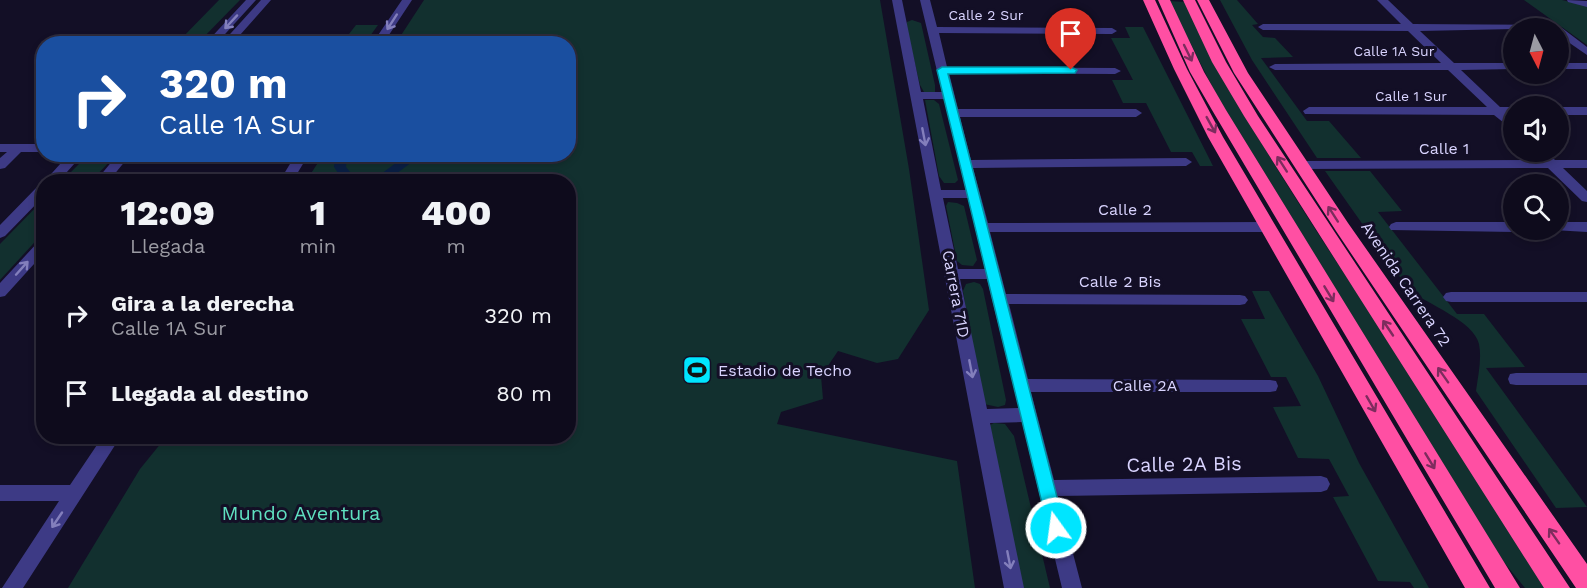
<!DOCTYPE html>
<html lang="es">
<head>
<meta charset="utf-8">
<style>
	:root { --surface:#0e0b1c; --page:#171425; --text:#f1f3f6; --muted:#9b9ba3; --line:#2e2b3b }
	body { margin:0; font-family:"Work Sans",sans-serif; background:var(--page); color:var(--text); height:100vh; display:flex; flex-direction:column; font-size:22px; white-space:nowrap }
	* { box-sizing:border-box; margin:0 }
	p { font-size:20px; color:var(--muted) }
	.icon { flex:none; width:33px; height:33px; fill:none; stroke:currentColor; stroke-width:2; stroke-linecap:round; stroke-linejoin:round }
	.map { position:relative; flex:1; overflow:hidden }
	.drawer { position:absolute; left:36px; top:174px; width:540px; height:270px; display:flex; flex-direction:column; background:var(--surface); border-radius:24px; box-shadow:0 3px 9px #0003,0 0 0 2px var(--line) }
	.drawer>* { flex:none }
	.banner { position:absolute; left:36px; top:36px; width:540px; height:126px; border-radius:24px; box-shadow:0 3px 9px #0003,0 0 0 2px var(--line); background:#1a4fa0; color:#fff; overflow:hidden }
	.needle { width:39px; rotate:174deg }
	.buttons { position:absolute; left:1503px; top:18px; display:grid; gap:12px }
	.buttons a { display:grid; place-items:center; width:66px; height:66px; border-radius:50%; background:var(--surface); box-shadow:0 3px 9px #0003,0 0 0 2px var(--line); font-size:30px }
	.pin { position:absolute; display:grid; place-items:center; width:51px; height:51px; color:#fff; margin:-62px -26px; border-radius:50% 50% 50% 0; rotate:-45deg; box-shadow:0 0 6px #0007 }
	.pin .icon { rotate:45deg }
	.me { position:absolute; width:66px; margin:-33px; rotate:346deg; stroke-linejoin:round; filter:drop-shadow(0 0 4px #0008) }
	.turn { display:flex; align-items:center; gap:21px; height:126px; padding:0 24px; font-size:27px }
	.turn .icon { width:78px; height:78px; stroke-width:2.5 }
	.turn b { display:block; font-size:42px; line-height:51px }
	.eta { display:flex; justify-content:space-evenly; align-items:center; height:102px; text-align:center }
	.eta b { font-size:36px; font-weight:800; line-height:42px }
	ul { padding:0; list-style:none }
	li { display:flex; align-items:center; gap:18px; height:78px; padding:0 24px }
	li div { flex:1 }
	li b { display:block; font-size:22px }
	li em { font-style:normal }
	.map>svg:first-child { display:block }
	.green { fill:#12302f }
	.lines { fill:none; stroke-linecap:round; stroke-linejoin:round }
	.canal { fill:#0a1f44; fill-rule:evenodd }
	.minor { fill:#3d3a85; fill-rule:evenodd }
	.highway { fill:#ff4fa3; fill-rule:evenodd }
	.oneway { stroke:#837fbc }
	.oneway2 { stroke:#7d2c5e }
	.route { fill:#00e5ff; stroke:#0095a6; stroke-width:1.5 }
	.labels { text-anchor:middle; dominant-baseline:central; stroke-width:6; stroke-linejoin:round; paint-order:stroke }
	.far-street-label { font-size:14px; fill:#d9d4ff; stroke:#130f26 }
	.street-label { font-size:16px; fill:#d9d4ff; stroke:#130f26 }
	.poi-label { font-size:16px; fill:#d9d4ff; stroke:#130f26; text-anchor:start }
	.near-street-label { font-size:20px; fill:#d9d4ff; stroke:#130f26 }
	.near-park-label { font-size:20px; fill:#5fe0c0; stroke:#130f26 }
</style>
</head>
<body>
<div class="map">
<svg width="1587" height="588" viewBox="0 0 1587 588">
	<rect width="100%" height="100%" fill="#130f26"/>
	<!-- green -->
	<path class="green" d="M219,0H240L198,43H177Z
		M424,0H880L909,169L929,310L898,359L877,363L838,351L821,376L823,399L781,412L777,424L957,461L975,588H68L140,469L166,437L568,436V182L306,181L323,155L568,154V44L396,43Z
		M1220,0H1237L1258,24L1252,25L1263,37L1275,38L1293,57L1261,58L1307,121H1329L1361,158H1317L1252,60Z
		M1524,0H1562L1587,6V45Z
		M1169,1L1185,2C1249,135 1332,255 1413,377C1459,447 1503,518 1547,588H1525L1503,561L1216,94Z
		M912,20L921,23L935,85V92H924L920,85L906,26L907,22Z
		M356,25H378L365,43H342Z
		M1125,27H1143L1213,166H1200L1192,152H1171L1146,103H1123L1112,80H1133L1111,38H1130Z
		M925,100H934L939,104L958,180L955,183H944L939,176Z
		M88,155H116L91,181H62Z
		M1325,171H1370L1402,211L1378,212L1457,314H1484L1525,367L1486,368L1587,507L1556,508L1476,391C1478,376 1482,359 1479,344C1474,321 1427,304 1409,290Z
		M43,200V233L0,280V244Z
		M948,202L957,203L964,206L977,260L973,266L962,265L957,261L946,206Z
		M974,282L980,284L983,289L1006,400L1005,405L998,407L984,404L980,395L963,291L966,284Z
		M1252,291H1269L1318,376L1359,463L1429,588H1414L1410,582L1378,581L1333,497L1349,496L1329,459L1298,458L1273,407L1301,406L1286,377H1271L1241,319H1265Z
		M994,423L1005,424L1014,436L1050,588H1022L990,425Z"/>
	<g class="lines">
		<!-- canal -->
		<path class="canal" d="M335,154H347L346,167L351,173V182H338V173L334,167Z
			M369,154H423L385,182H370L404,157L386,163Z"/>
		<!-- minor -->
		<path class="minor" d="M246,0H256L216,44H205Z
			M261,0H271L232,44H221Z
			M402,0H412L383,44H372Z
			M892,0H902L921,92H942L920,0H930L937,27L1112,28L1117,31L1112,34L939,33L947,67L1115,68L1121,71L1115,74L949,73L958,109H1136L1142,113L1136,117H960L971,160L1186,158L1192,162L1186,166L973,168L988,223L1267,222L1274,227L1267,232H990L1006,294L1240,295L1245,296L1248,300L1245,304L1240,305L1009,304L1028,379L1270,380L1276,381L1278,386L1276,391L1270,392H1031L1054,480L1321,476L1327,478L1330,484L1327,490L1321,492L1058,496L1082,588H1062L1022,422L990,423L1024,588H1004ZM923,99H944L966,190H941ZM943,198H968L985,269H958ZM960,279H987L1019,408L987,409Z
			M1377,0H1388L1413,24L1554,25L1562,28L1587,47V55L1558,35V28L1420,31L1454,63H1514V69L1461,70L1500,107H1514V115H1508L1514,120V131L1494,115L1305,114L1303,111L1309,107H1487L1448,70H1275L1269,67L1275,64L1441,63L1408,31L1263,30L1258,27L1263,24H1401Z
			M1567,0L1587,1V7L1568,2Z
			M1558,63H1587V69H1558Z
			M1558,107H1587V115H1558Z
			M0,144H44V152H21L5,168L0,169V158L7,152H0Z
			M1533,152H1546L1555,160H1587V168H1563L1587,191V202L1582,201L1548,168L1301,169L1295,165L1301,161L1540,160Z
			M69,154H83L58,182H44Z
			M118,154H131L108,182H95Z
			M296,154H309L292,182H279Z
			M44,184V196L5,236L0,238V225L39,185Z
			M1396,222H1514V230H1519L1514,232L1391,230L1389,227L1391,224Z
			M1558,222H1587V232L1553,230H1558Z
			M44,239V253L5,296L0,297V283L39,241Z
			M1451,292H1587V302H1451L1446,301L1443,297L1446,293Z
			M1516,373H1587V385H1516L1510,384L1508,379L1510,374Z
			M103,436H121L23,588H2L59,501H0V485H70Z"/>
		<!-- highway -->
		<path class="highway" d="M1143,0H1155L1187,69L1223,137L1490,588H1465L1208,137L1174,69Z
			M1158,0H1170L1204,72L1226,110L1520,588H1495L1212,110L1190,72Z
			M1183,0H1195L1226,62L1258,116L1570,588H1544L1244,116L1212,62Z
			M1197,0H1209L1248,73L1348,223L1587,564V588H1576L1336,231L1234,73Z"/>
	</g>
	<!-- one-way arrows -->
	<defs><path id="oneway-shaft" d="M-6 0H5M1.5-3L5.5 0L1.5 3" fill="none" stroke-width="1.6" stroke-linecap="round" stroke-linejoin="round" transform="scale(1.5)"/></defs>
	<g class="oneway">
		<use href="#oneway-shaft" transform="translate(231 22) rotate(133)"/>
		<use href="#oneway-shaft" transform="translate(392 22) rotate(123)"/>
		<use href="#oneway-shaft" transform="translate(924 137) rotate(79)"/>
		<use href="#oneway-shaft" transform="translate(22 268) rotate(-48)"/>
		<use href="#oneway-shaft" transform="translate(971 369) rotate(79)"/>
		<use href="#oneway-shaft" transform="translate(57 520) rotate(124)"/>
		<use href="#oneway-shaft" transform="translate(1009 560) rotate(79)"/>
	</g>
	<g class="oneway2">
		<use href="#oneway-shaft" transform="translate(1188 53) rotate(64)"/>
		<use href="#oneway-shaft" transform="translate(1211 125) rotate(61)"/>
		<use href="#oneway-shaft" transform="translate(1282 164) rotate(-123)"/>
		<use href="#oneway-shaft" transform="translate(1333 214) rotate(-123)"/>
		<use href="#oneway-shaft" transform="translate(1329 294) rotate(59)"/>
		<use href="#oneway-shaft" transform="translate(1388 328) rotate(-124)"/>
		<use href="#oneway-shaft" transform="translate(1443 375) rotate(-125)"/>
		<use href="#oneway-shaft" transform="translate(1371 404) rotate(60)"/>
		<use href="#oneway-shaft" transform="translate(1430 461) rotate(59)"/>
		<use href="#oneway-shaft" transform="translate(1554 536) rotate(-125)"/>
	</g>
	<!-- route -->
	<path class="route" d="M1071,67L1077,70L1075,73L948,74L1065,528L1063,534L1056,536L1050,534L1048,528L937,70L942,67Z"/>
	<!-- icons -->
	<defs>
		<g id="stadium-square" transform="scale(1.5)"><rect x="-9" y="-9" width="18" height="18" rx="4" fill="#00e5ff" stroke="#130f26"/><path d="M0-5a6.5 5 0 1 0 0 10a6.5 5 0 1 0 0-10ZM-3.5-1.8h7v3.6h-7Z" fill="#111"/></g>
	</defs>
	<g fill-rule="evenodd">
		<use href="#stadium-square" x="697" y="370"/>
	</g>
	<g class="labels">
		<!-- far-street labels -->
		<g class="far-street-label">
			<text x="986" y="15">Calle 2 Sur</text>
			<text x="1394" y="51">Calle 1A Sur</text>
			<text x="1411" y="96">Calle 1 Sur</text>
		</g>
		<!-- street labels -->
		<g class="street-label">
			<text x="1444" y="148">Calle 1</text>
			<text x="1125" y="209">Calle 2</text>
			<text x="1120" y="281">Calle 2 Bis</text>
			<text transform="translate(1406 284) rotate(56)">Avenida Carrera 72</text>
			<text transform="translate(956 294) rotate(79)">Carrera 71D</text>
			<text x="1145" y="385">Calle 2A</text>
		</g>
		<!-- poi labels -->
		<g class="poi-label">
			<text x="718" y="370">Estadio de Techo</text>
		</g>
		<!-- near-street labels -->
		<g class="near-street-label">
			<text transform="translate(1184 464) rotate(-1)">Calle 2A Bis</text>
		</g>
		<!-- near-park labels -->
		<g class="near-park-label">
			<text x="301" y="513">Mundo Aventura</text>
		</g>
	</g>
</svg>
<div class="buttons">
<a><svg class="needle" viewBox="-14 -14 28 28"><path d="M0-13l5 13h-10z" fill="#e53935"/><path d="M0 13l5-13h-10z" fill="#9b9ba3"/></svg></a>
<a><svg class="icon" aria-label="sound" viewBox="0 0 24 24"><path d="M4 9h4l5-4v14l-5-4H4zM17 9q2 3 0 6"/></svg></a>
<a><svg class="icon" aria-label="search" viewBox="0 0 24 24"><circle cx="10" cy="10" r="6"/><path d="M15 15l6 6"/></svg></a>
</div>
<div class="pin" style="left:1071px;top:70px;background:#d93025"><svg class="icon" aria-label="arrive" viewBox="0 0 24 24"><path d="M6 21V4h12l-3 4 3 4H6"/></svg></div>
<svg class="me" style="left:1056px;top:528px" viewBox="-20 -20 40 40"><circle r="17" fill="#00e5ff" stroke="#fff" stroke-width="3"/><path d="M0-11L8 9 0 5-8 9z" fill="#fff"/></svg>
<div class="banner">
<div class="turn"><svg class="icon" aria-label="right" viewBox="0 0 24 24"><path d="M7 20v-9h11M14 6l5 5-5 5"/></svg><div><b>320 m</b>Calle 1A Sur</div></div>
</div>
<section class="drawer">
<div class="eta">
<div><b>12:09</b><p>Llegada</p></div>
<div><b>1</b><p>min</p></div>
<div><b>400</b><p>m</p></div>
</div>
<ul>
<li><svg class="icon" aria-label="right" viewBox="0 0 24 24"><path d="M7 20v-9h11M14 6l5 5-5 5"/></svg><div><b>Gira a la derecha</b><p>Calle 1A Sur</p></div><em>320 m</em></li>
<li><svg class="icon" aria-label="arrive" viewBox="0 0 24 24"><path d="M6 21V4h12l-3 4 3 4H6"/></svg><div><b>Llegada al destino</b></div><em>80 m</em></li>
</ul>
</section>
</div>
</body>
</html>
